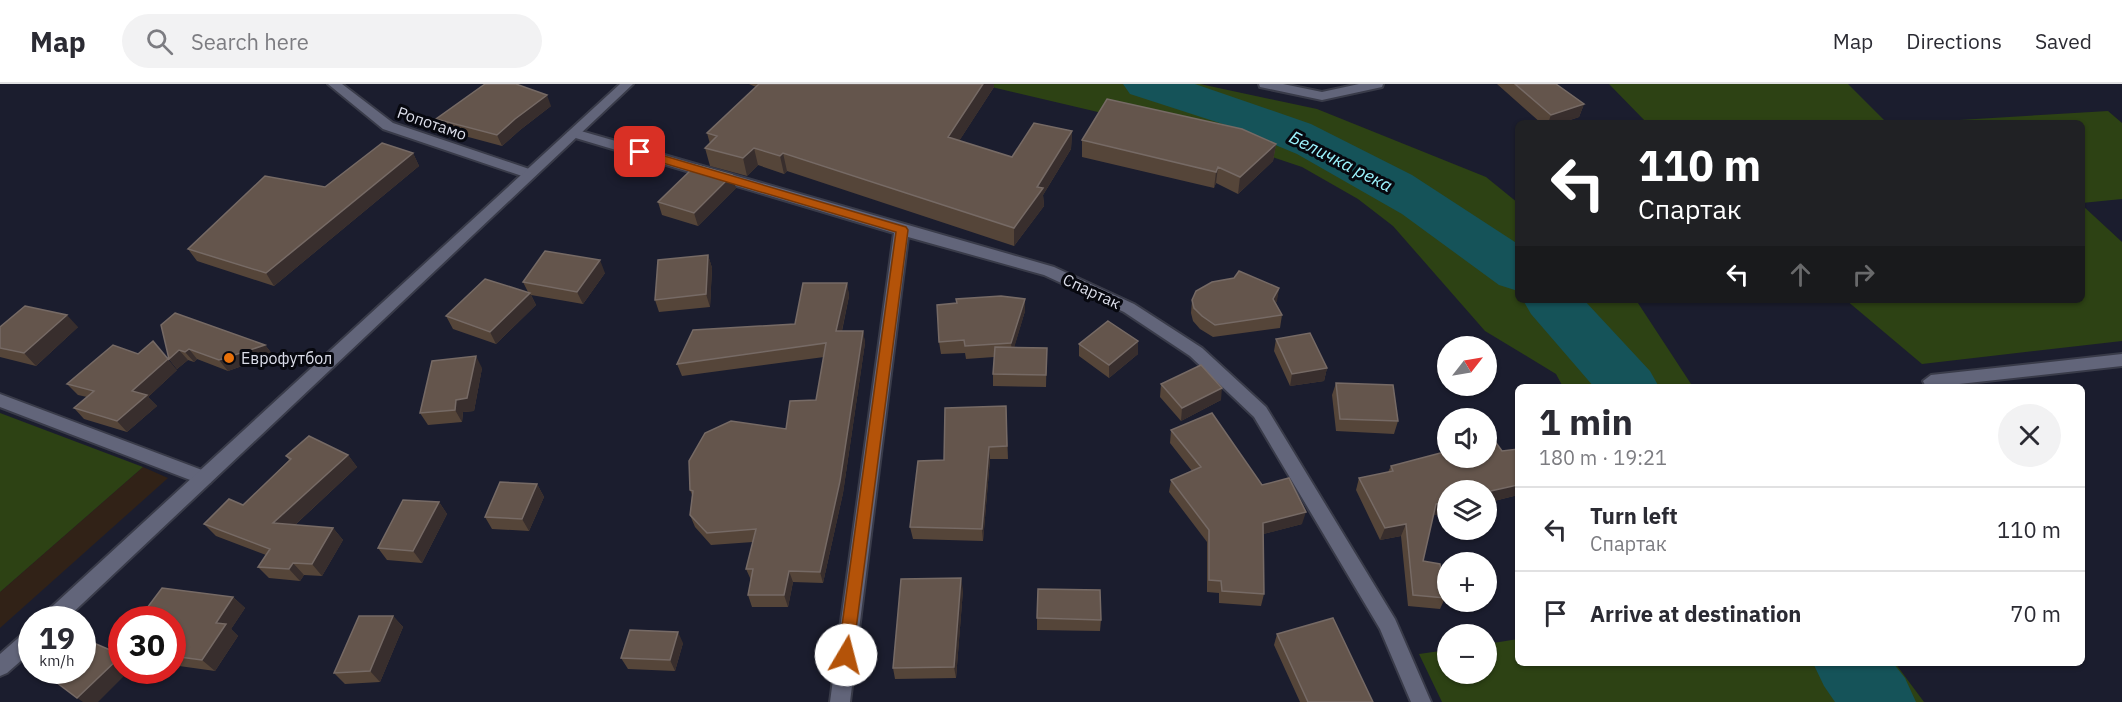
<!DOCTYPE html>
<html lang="en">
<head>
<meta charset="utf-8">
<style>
	:root { --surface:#fff; --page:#f2f2f3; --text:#2b2b33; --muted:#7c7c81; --line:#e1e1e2 }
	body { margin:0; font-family:"IBM Plex Sans",sans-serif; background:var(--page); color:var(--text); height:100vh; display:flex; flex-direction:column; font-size:22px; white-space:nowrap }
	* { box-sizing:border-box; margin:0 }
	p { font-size:20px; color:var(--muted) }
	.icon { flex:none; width:33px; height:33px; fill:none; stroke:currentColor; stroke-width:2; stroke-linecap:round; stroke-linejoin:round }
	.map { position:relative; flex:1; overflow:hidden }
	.details { position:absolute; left:1515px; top:300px; width:570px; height:282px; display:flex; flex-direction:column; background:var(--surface); border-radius:9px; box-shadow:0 2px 4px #0004 }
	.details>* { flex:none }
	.top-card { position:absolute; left:1515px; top:36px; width:570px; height:183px; border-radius:9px; box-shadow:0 2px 4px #0004; background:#202124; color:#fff; overflow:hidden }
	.needle { width:39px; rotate:59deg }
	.buttons { position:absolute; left:1437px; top:252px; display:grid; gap:12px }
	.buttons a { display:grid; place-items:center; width:60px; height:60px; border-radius:50%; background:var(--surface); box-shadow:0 2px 4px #0004; font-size:30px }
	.speed { position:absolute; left:18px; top:522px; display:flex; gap:12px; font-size:30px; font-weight:700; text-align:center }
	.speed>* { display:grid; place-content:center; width:78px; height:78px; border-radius:50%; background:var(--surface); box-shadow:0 2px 4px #0004; line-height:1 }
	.speed small { font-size:15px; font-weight:400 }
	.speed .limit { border:9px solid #d22; background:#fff; color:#111 }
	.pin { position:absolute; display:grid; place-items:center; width:51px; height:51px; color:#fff; margin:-26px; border-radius:12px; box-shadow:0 3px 9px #0006 }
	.me { position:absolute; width:66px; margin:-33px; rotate:8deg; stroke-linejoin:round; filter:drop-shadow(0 0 4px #0008) }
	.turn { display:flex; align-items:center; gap:21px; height:126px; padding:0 24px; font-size:27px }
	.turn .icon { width:78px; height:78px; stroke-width:2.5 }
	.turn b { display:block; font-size:42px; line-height:51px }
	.lanes { display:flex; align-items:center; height:57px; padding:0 24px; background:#0003; justify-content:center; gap:30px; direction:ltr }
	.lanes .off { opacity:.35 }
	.round { display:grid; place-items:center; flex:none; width:63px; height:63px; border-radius:32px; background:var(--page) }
	.head { display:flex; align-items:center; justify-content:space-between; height:102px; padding:0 24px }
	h1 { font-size:36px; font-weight:800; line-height:45px }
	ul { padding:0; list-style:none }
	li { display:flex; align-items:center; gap:18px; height:84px; padding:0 24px; border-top:2px solid var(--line) }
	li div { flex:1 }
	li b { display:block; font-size:22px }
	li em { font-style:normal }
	header { display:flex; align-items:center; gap:36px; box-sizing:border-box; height:84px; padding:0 30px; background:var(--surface); border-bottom:2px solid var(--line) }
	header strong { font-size:28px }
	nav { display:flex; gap:33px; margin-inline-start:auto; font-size:21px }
	.search { width:420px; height:54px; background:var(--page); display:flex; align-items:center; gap:15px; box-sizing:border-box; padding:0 21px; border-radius:33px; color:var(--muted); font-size:22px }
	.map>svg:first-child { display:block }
	.commercial { fill:#312217 }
	.green { fill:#2d4214 }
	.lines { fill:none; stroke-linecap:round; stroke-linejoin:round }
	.river { fill:#155359; fill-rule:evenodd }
	.minor-casing { stroke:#393b49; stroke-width:4 }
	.secondary-casing { stroke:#393b49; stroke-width:4 }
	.minor { fill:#62657a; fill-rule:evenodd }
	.secondary { fill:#62657a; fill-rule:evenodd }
	.wall { fill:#554539 }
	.shaded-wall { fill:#382e2d }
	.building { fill:#64554c; stroke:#766a65; stroke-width:1.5 }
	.route { fill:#b45309; stroke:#753606; stroke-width:1.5 }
	.food-dot { fill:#e8710a; stroke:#07080f; stroke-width:2 }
	.labels { text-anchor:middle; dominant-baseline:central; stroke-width:6; stroke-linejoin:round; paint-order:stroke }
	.street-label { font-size:16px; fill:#dcdeea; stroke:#07080f }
	.poi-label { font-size:16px; fill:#dcdeea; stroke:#07080f; text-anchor:start }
	.water-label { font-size:18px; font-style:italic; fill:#9df5ff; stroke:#07080f }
</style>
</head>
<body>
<header>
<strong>Map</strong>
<div class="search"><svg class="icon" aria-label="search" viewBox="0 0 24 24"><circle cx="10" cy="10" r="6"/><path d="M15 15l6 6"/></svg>Search here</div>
<nav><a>Map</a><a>Directions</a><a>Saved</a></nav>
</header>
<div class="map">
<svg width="2122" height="618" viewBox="0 0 2122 618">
	<rect width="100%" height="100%" fill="#1b1d2e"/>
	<!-- commercial -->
	<path class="commercial" d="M143,383L168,394L0,544V508Z"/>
	<!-- green -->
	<path class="green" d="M979,0H1200L1317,25L1486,93L1518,119V216H1636L1693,303H1563L1556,290L1485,247L1393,142L1358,115L1302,83L1234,60Z
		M1609,0H1848L1887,39H1647Z
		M2108,27L2122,39V115L2082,119V39H1909Z
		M2082,121L2122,158V257L1922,280L1846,216H2082Z
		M0,329L143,383L0,508Z
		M1518,555V579H1895L1924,618H1442L1419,570L1447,566L1448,590H1486L1487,560Z"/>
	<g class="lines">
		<!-- river -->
		<path class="river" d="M1123,0H1195L1311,40L1412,91L1518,160V207L1499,201L1402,130L1297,70L1235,44L1130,10Z
			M1523,216H1584L1650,287L1659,303H1594L1531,230Z
			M1813,579H1893L1905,594L1916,618H1835L1824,602Z"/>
		<!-- minor casing -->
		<g class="minor-casing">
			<path id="minor" d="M328,0H342L393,39L535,87L537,90L530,94L525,93L383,45Z
				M1259,0H1283L1322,8L1359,0H1383L1382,3L1322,16L1260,3Z
				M574,45L1054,183L1134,220L1202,264L1266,323L1395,535L1431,618H1411L1380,545L1254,333L1190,272L1124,228L1044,191L908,153L850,618H830L894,149L569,52L567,49Z
				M2122,270V282L1932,303L1925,301L1923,297L1931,291Z
				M0,310L210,389L213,394L210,399H198L0,323Z"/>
		</g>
		<!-- secondary casing -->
		<g class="secondary-casing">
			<path id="secondary" d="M620,0H633L65,536H42L44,530Z
				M32,545V567L7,589L0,592V570L25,548Z"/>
		</g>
		<!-- minor -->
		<use href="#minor" class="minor"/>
		<!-- secondary -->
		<use href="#secondary" class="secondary"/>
	</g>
	<!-- wall -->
	<path class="wall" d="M749,0H994V3L959,57L1012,73L1072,47L1071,65L1043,111L1044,122L1014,162L787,87L784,90L758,81L747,92L710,82L705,64L710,60L707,49L756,3Z
		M1497,0H1556L1584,20L1579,33L1561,39H1541Z
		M551,22L520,46L502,62L442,46L436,35Z
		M1082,56L1276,60L1273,77L1238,110L1216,99L1214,104L1082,73Z
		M413,69L419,82L274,202L197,177L188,165L325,103Z
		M736,104L698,142L662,131L658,118Z
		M708,171L712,184L710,223L659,228L655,216Z
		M605,189L583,220L531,211L536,221L496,260L453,245L446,232L528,208L523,198Z
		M847,199L849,212L842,247H863L865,259L843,409L823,499L793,498L788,523H752L748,511L751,496L746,485L753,458L711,461L695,443L690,431L692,411L690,406L786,345L816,316L824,273L682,292L677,280L795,240Z
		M1279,204L1276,219L1282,231L1280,244L1213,253L1200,245L1193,237L1191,229L1192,216Z
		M1025,227L1014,263L1047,264L1046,303L993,302V290L994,273L966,275L965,269L941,270L939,258Z
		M161,241L265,261L273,271L228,287L197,275L194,278L188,276L177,285L169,275Z
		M0,243H78L36,282L0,273Z
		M1276,255L1327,284L1324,297L1290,302L1274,267Z
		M1079,260L1138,270L1109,294L1079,272Z
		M482,284L474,327L463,328L462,338L428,341L420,329Z
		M177,286L148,313L157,322L127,348L84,335L74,324L87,313L78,311L67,300Z
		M1336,299L1398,337L1394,350L1336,347L1332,311Z
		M1161,300L1221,316L1181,337L1160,313Z
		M1006,322L1008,375H990L983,457L913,455L910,443L944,376Z
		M1171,346L1262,401L1302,440L1263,450L1264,510L1261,522L1219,519V509L1207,508V458L1169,408L1171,396L1192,387L1170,359Z
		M348,371L357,383L295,441L333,444L343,456L322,492L304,491L300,497L269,494L258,483L266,471L216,452L204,440L243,421L289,376L286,372Z
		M1391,382L1518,411L1486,419V406H1448V428L1433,431L1423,477L1445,514L1440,525L1408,522L1401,452L1380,456L1356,406L1359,394L1388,388Z
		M537,400L544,413L529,447L492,445L485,433Z
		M439,418L447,430L422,479L387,476L378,464Z
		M963,506L956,594L895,595L893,584Z
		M233,513L245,524L231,545L238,552L215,587L172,581V536Z
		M393,532L403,543L380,598L345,600L334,589Z
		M1037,534L1101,536L1100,547L1037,546Z
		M1277,550L1373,618H1300L1274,561Z
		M683,559L675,587L628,585L621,574Z"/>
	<!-- shaded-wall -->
	<path class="shaded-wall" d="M983,0H994V3L950,71L948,53Z
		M547,11L551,22L520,46L502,62L497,51L515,35Z
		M1584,20L1579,33L1561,39H1548L1551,31Z
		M1072,47L1071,65L1043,111L1044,122L1014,162V144L1037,103Z
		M1276,60L1273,77L1238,110L1240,93Z
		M754,64L758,81L747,92L743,74Z
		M413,69L419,82L274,202L266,189Z
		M783,69L787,87L784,90L780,72Z
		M1218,83L1216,99L1214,104L1216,88Z
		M732,91L736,104L698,142L694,129Z
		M708,171L712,184L710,223L706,210Z
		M600,176L605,189L583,220L577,208Z
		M847,199L849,212L839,260L836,247Z
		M1279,204L1277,217L1271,227L1273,215Z
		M530,209L536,221L496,260L490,248Z
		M1025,215V227L1012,271L1011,259Z
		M67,231L78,243L36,282L24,269Z
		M863,247L865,259L843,409L823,499L820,488Z
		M1138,257V270L1109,294V281Z
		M265,261L273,271L228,287L219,276Z
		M189,265L197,275L194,278L185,268Z
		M179,266L188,276L177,285L169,275Z
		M476,272L482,284L474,327L463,328L462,338L455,326L456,316Z
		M168,275L177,286L148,313L157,322L127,348L117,337L132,307Z
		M1327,284L1324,297L1290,302L1292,290Z
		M1222,304L1221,316L1181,337L1182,324Z
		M989,363L990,375L983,457L982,445Z
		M348,371L357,383L284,451L273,439Z
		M537,400L544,413L529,447L522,435Z
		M1518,401V411L1486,419V408Z
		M1448,417V428L1431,432L1436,420Z
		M439,418L447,430L422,479L413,467Z
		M1306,428L1302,440L1260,451L1263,439Z
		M1406,440L1401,452L1380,456L1385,444Z
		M333,444L343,456L322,492L312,480Z
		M293,479L304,491L300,497L289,485Z
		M789,487L793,498L788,523L784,511Z
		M961,494L963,506L956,594L954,583Z
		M233,513L245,524L231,545L238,552L215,587L202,576L216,539Z
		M393,532L403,543L380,598L370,587Z
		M678,548L683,559L675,587L670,576Z
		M122,571V586H130L98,618H83L77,614Z"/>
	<!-- building -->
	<path class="building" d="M485,0H516L547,11L515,35L497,51L436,35Z
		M759,0H983L948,53L1012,73L1034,39L1072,47L1037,103L1043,104L1014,144L783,69L780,72L754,64L743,74L705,64L717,52L707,49Z
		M1515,0H1556L1584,20L1551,31Z
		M1107,15L1242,45L1276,60L1240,93L1218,83L1216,88L1082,56Z
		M382,59L413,69L266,189L188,165L265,92L325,103Z
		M696,81L732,91L694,129L658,118Z
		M545,167L600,176L577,208L523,198Z
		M708,171L706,210L655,216L658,176Z
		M1239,187L1279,204L1273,215L1282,231L1215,241L1202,232L1194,224L1192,216L1196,207L1212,198L1234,194Z
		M485,195L530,209L490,248L446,232Z
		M803,199H847L836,247H863L840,397L820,488L789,487L784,511H748L753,485H746L756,445L707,449L690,431L693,407L690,406L689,377L705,349L731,337L786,345L790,317L816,316L826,259L677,280L693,246L795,240Z
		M1001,212L1025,215L1011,259L965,262L964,256L939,258L937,221L957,219L956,215Z
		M25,222L67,231L24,269L0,264V243Z
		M175,229L265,261L219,276L189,265L185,268L179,266L169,275L161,241Z
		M1108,237L1138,257L1109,281L1079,260Z
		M1310,249L1327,284L1292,290L1276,255Z
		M153,257L168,275L132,307L147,311L117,337L74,324L94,307L67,300L113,261L138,270Z
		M995,263L1047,264L1046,291L993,290Z
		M476,272L467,314L456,316L455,326L420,329L432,277Z
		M1201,281L1222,304L1182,324L1161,300Z
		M1336,299L1393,301L1398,337L1340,335Z
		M1006,322L1007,362L989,363L982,445L910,443L918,377L944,376L945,324Z
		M1212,329L1262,401L1289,394L1306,428L1263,439L1264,510L1222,507L1221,497L1209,496V446L1171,396L1201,383L1171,346Z
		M309,352L348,371L273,439L333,444L312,480L293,479L289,485L258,483L270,465L204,440L229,415L243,421L291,375L286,372Z
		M1494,356L1502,367L1518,365V401L1486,408V406H1448V417L1436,420L1423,477L1440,480L1445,514L1413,511L1406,440L1385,444L1359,394L1393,387L1391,382L1448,367V374H1486V358Z
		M500,398L537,400L522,435L485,433Z
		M403,416L439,418L413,467L378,464Z
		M961,494L954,583L893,584L901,495Z
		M162,504L233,513L216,539L226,540L202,576L172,572V536H138Z
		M1038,505L1100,506L1101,536L1037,534Z
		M359,532H393L370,587L334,589Z
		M1333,534L1373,618H1308L1277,550Z
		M630,546L678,548L670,576L621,574Z
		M82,554L122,571L77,614L40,586H82Z
		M122,558V565L117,564Z"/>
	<!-- route -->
	<path class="route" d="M636,66H644L906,143L908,146L852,576L846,578L840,576L838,571L896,148L636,71Z"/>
	<!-- markers -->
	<circle class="food-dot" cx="229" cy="274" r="6"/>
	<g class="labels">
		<!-- street labels -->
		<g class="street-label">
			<text transform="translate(432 39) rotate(19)">Ропотамо</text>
			<text transform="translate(1092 207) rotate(25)">Спартак</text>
		</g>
		<!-- poi labels -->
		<g class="poi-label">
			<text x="241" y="274">Еврофутбол</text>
		</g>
		<!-- water labels -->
		<g class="water-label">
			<text transform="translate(1341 77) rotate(27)">Беличка река</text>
		</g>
	</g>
</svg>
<div class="buttons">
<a><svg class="needle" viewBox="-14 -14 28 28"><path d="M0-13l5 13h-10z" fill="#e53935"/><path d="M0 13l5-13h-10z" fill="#7c7c81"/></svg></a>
<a><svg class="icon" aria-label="sound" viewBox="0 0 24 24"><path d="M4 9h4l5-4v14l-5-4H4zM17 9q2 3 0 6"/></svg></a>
<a><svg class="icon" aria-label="layers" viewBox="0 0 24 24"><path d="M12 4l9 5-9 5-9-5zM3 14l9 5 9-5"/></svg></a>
<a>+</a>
<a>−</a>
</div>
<div class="speed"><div>19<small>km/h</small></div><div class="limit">30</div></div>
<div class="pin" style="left:640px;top:68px;background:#d93025"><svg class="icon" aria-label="arrive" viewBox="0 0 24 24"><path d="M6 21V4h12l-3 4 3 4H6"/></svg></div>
<svg class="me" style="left:846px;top:571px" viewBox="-20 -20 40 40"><circle r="19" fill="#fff"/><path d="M0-13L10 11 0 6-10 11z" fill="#b45309"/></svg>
<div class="top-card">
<div class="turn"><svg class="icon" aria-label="left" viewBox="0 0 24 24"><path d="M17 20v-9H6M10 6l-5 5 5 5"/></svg><div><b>110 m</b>Спартак</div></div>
<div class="lanes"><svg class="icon" aria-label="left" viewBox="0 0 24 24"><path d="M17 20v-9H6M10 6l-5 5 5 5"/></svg><svg class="icon off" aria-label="ahead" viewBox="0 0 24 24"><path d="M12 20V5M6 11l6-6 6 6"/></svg><svg class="icon off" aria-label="right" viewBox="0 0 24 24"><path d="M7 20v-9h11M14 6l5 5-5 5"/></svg></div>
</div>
<section class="details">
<div class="head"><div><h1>1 min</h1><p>180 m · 19:21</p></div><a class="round"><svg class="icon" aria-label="close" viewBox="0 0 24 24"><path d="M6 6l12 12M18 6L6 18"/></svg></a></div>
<ul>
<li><svg class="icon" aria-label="left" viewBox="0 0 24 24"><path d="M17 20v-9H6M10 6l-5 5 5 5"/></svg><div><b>Turn left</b><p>Спартак</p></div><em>110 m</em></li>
<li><svg class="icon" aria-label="arrive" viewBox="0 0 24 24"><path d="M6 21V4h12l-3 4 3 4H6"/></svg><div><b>Arrive at destination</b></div><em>70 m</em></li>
</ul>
</section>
</div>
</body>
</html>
